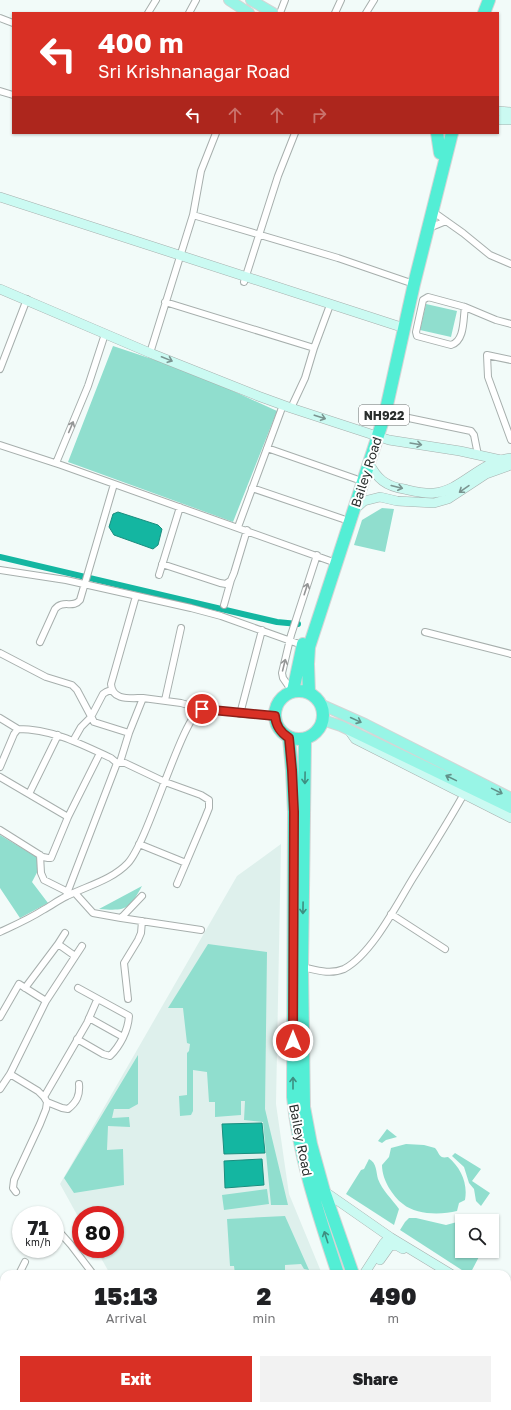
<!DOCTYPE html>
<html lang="en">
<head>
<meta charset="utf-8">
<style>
	:root { --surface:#fff; --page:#f2f2f2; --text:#202124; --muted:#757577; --accent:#d93025 }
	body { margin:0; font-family:"Golos Text",sans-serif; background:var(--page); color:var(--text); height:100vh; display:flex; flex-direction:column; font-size:15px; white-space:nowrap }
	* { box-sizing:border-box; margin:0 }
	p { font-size:13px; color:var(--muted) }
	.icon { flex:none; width:22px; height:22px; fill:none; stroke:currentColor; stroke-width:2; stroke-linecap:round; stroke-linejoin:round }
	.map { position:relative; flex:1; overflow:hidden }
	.side { position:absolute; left:0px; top:1270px; width:511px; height:140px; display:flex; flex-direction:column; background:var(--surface); border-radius:12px 12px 0 0; box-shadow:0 1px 3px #0004 }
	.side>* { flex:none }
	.guide { position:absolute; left:12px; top:12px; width:487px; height:122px; border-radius:0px; box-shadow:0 1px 3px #0004; background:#d93025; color:#fff; overflow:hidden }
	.fabs { position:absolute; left:455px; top:1214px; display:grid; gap:8px }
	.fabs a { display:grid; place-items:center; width:44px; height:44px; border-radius:0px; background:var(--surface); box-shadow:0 1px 3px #0004; font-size:20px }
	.speed { position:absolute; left:12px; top:1206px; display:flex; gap:8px; font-size:20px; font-weight:700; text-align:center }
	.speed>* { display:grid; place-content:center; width:52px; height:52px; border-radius:50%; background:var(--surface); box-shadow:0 1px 3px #0004; line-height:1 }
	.speed small { font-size:10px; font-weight:400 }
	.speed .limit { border:6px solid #d22; background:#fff; color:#111 }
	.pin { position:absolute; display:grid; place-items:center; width:34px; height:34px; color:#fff; margin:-17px; border:2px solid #fff; border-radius:50%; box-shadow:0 1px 4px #0007 }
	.me { position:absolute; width:44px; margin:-22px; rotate:0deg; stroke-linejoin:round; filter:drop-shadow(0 0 3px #0008) }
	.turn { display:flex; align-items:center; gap:14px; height:84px; padding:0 20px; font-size:18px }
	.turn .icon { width:52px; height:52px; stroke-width:2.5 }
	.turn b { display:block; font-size:28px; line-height:34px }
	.lanes { display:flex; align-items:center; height:38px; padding:0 20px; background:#0003; justify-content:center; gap:20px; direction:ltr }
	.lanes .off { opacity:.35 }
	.eta { display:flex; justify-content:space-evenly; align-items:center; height:68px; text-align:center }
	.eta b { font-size:24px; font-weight:800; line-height:28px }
	.action { display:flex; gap:8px; margin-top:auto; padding:8px 20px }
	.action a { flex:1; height:46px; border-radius:0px; background:var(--accent); color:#fff; font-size:16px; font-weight:800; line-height:46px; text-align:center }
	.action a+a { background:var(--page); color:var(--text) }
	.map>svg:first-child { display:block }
	.built { fill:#def0ec }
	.green { fill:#90dece }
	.water { fill:#14b6a1; stroke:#1b8d7e }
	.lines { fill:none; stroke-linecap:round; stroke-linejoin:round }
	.canal { stroke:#14b6a1; stroke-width:6 }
	.street-casing { stroke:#a7afad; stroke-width:8 }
	.secondary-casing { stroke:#a7afad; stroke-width:10 }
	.primary-casing { stroke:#d4d5d5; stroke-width:12 }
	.highway-casing { stroke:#d4d5d5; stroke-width:14 }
	.street { stroke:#fff; stroke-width:6 }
	.secondary { stroke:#cbfaf2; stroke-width:9 }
	.primary { stroke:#98f5e6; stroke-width:10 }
	.highway { stroke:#53eed5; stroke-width:12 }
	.oneway { stroke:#7a9490 }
	.oneway2 { stroke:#949696 }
	.oneway3 { stroke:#61928a }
	.oneway4 { stroke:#3e8e81 }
	.route-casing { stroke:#8d1f18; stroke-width:10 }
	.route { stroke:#d93025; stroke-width:7 }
	.labels { text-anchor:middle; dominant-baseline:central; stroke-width:4; stroke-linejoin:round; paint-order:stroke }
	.shield { fill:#fff; stroke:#6a6d6c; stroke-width:1 }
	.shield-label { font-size:12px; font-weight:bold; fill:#2a2e2d }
	.street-label { font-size:13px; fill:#2a2e2d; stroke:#fff }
</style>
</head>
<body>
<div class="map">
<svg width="511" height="1410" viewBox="0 0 511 1410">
	<rect width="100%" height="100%" fill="#f2fbf9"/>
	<!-- built -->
	<path class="built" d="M281,844L276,1104L289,1194L322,1274H110L96,1249H115V1215H81V1222L60,1184L237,876Z"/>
	<!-- green -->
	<path class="green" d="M426,304L457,311L451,337L420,330Z
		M113,346L194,373L277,411L233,522L68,462Z
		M382,508L394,509L385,552L354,545L362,520Z
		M0,835L43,861L32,882L48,903L20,918L0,888Z
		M142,886C129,910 126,911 99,909Z
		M208,944L267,952L265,1109L288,1205H271L263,1122L244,1120L245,1101H241V1115L215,1117V1102H209L207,1072L193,1070V1111L191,1115L180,1116L179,1096L187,1095V1053L189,1051L190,1044L187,1043L183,1008H168Z
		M138,1055V1104L129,1109H114L112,1118L129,1117L130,1127L108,1126L107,1150L123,1149L124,1185L74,1193L64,1178Z
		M387,1129L397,1137L386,1140L382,1143L378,1141Z
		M406,1144L424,1145L435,1148C440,1154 439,1159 448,1157C461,1168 468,1183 465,1200L459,1203L457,1211C441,1215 416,1215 403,1204C397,1200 393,1194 389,1188C385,1181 382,1173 382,1165L389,1157L391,1148Z
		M455,1153L481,1169L472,1181L490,1193L481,1206L476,1201L474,1189L469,1183L464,1167L452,1156Z
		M369,1159C377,1163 376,1172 378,1179C382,1190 392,1199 399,1209L394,1225L346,1194L361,1170L364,1169Z
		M267,1189L269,1204L224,1210L222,1195Z
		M285,1216L309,1270L304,1269L301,1264L285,1265V1270H273V1274H235L234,1266H230L227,1219Z
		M409,1218H416L446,1225L468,1219L471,1221H462V1251H482L470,1274H468L400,1230L405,1222Z
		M187,1406H284L280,1410H189Z"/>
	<!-- water -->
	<path class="water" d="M118,512L158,525L162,529L158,545L153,549L114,535L109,527L113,514Z
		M262,1123L265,1153L224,1154L222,1124Z
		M262,1159L264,1185L225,1188L224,1161Z"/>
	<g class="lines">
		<!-- canal -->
		<path class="canal" d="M0,557L277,622L298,624"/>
		<!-- street casing -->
		<g class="street-casing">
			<path id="street" d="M148,13L156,0
				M189,13L196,0
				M280,13L285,0
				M335,13L341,0
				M366,13L374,0
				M0,18L13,23
				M0,91L13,95
				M432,211L463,233L490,255L511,264
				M193,215L338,258L408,282
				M429,228L446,221
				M244,282L278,176L295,133
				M428,297L465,307C463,319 465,341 451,345L417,336L416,332L423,300Z
				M165,302L314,348
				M465,307L496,320L511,324
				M150,353L193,215L201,171L216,133
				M511,360L487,355L488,377L511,440
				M0,369L27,299
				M291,408L305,378L314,348L330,305
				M399,416L471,431L474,435L478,455
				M0,445L61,465L336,563
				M267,448L356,479
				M56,463L88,386L105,334
				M252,488L343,519
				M238,527L283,405
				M162,564L220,583L226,584L231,580L234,573L247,530
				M0,570L66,580L191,608L221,616L302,645
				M159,575L180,507
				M224,605L231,580
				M425,632L511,654
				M40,642L55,609C63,599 73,609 80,600L114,484
				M0,653L46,677L72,685L77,690L94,722L129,733
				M292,691L283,678L282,673L291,635L317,555
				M143,698L181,703L202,709
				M165,700L181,628
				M240,714L262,630
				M0,718L18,729
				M73,741L81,727L91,717L103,694L106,692L111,690
				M120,762L129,733L143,698C130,698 112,701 111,684L136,596
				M0,767L14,734L18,729C52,729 81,744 111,758L117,763
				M0,777L68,817
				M29,794L58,735
				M0,830L43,857L48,858H51L68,817L100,753
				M139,844L186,863
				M40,855L41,873L44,880L68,892
				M75,893L93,913L121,918L142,896
				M66,896L117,763H125L165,782L201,795L209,800V808L205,818L177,884
				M391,914L445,949
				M121,918L201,930
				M0,932C15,925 29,919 43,910C51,906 58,900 67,896C87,886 112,880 128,863C149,840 183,713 202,709C209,707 230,712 238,713C250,715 262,715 275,716
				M58,944L65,933
				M302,967C316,970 330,975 344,969C372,954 397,904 413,878C431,849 449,821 465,792
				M25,988L58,944L75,956
				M128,999L124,963L138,940L141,933L142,921
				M0,1017L19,984L46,1001
				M89,1018L123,1037
				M77,1039L103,1054L110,1056C120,1046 128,1031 129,1016L78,988
				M10,1074L38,1091L44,1097L47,1102L46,1109L40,1124L14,1180L13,1188L16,1192
				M0,1089L10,1074L46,1001L82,946
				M44,1097L87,1023L97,1000
				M47,1102L62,1108L68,1109C77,1102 80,1095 79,1084
				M55,1227L71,1245L93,1274
				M19,1274L25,1262
				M0,1284L4,1287
				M0,1383L4,1385
				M49,1406L58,1410
				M179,1406L181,1410
				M37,1410L39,1406"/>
		</g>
		<!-- secondary casing -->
		<g class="secondary-casing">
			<path id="secondary" d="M498,111L511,112
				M498,120H511
				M0,197L398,326
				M0,289L150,353L258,396L291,408L389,440L460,451L501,460
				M369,463C377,479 386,486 404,489C413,491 424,494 434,493C461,491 480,461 511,458
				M353,511L364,501L380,497L397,501L434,503L448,499L486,474L511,465
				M348,729L355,739L511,818
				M324,1191L390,1237
				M380,1260L390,1246L396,1245L403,1249
				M364,1274L384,1243L390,1237L451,1274
				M507,1308L511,1310
				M507,1316L511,1318
				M296,1410L300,1406
				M307,1410L311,1406"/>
		</g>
		<!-- primary casing -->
		<g class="primary-casing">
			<path id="primary" d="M229,0L249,13
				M251,0L273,13
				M320,704L365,724L511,798
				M323,720L341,726L511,808"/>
		</g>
		<!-- highway casing -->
		<g class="highway-casing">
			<path id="highway" d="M484,13L489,0
				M437,133L440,153
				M275 715a24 24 0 1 1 48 0a24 24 0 1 1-48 0Z
				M293,691L303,644
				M309,693L308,664L309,647L385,414L414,284L452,133
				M289,738L292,770L294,812L293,1097C299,1158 319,1216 338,1274
				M305,739L302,967L304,1107L311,1144L324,1191L353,1274
				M381,1406L382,1410
				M395,1406L396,1410"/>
		</g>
		<!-- street -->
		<use href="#street" class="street"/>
		<!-- secondary -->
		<use href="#secondary" class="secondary"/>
		<!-- primary -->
		<use href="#primary" class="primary"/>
		<!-- highway -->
		<use href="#highway" class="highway"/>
	</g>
	<!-- one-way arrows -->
	<defs><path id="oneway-shaft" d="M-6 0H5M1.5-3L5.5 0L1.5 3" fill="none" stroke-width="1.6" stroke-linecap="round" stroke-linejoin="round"/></defs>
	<g class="oneway">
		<use href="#oneway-shaft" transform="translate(167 359) rotate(22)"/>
		<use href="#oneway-shaft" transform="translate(320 417) rotate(18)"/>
		<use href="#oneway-shaft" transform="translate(416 444) rotate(9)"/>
		<use href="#oneway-shaft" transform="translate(397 487) rotate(14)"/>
		<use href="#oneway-shaft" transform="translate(464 489) rotate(145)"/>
	</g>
	<g class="oneway2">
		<use href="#oneway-shaft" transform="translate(71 427) rotate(-67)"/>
		<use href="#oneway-shaft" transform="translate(306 589) rotate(-72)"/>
		<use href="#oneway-shaft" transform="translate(284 665) rotate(-76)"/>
	</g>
	<g class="oneway3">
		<use href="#oneway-shaft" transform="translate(356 720) rotate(25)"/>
		<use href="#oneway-shaft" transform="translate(451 778) rotate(-154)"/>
		<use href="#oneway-shaft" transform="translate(497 791) rotate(26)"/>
	</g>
	<g class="oneway4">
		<use href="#oneway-shaft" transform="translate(305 778) rotate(91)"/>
		<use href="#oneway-shaft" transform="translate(303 908) rotate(91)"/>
		<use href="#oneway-shaft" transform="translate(293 1083) rotate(-90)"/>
		<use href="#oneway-shaft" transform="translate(326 1237) rotate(-108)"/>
	</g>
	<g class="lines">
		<!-- route casing -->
		<g class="route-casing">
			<path id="route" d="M202,709L275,716C276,726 280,732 289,738L292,770L294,812L293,1041"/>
		</g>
		<!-- route -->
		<use href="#route" class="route"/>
	</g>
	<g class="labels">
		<!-- shield labels -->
		<rect class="shield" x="359" y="405" width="50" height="20" rx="3"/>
		<g class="shield-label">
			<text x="384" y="415">NH922</text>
		</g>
		<!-- street labels -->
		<g class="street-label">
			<text transform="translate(366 472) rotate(-72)">Bailey Road</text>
			<text transform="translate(301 1140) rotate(79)">Bailey Road</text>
		</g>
	</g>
</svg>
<div class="fabs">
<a><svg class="icon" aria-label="search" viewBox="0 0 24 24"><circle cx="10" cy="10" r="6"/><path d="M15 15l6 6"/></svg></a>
</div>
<div class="speed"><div>71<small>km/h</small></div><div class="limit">80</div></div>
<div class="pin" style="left:202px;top:709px;background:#d93025"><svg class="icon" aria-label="arrive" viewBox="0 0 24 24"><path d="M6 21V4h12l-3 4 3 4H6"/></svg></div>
<svg class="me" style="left:293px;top:1041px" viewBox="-20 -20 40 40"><circle r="17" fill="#d93025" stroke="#fff" stroke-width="3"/><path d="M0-11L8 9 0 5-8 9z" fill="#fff"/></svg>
<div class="guide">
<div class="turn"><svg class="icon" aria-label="left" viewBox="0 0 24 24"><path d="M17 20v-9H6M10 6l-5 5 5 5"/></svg><div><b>400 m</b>Sri Krishnanagar Road</div></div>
<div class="lanes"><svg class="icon" aria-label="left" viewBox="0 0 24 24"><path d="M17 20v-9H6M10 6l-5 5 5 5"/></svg><svg class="icon off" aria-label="ahead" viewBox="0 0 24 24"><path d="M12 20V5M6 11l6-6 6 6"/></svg><svg class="icon off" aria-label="ahead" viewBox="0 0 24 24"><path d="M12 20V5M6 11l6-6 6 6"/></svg><svg class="icon off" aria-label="right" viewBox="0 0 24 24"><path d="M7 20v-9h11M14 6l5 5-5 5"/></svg></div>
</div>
<section class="side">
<div class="eta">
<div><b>15:13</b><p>Arrival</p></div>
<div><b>2</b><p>min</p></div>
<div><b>490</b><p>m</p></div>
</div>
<div class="action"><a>Exit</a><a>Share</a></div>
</section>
</div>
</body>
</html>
